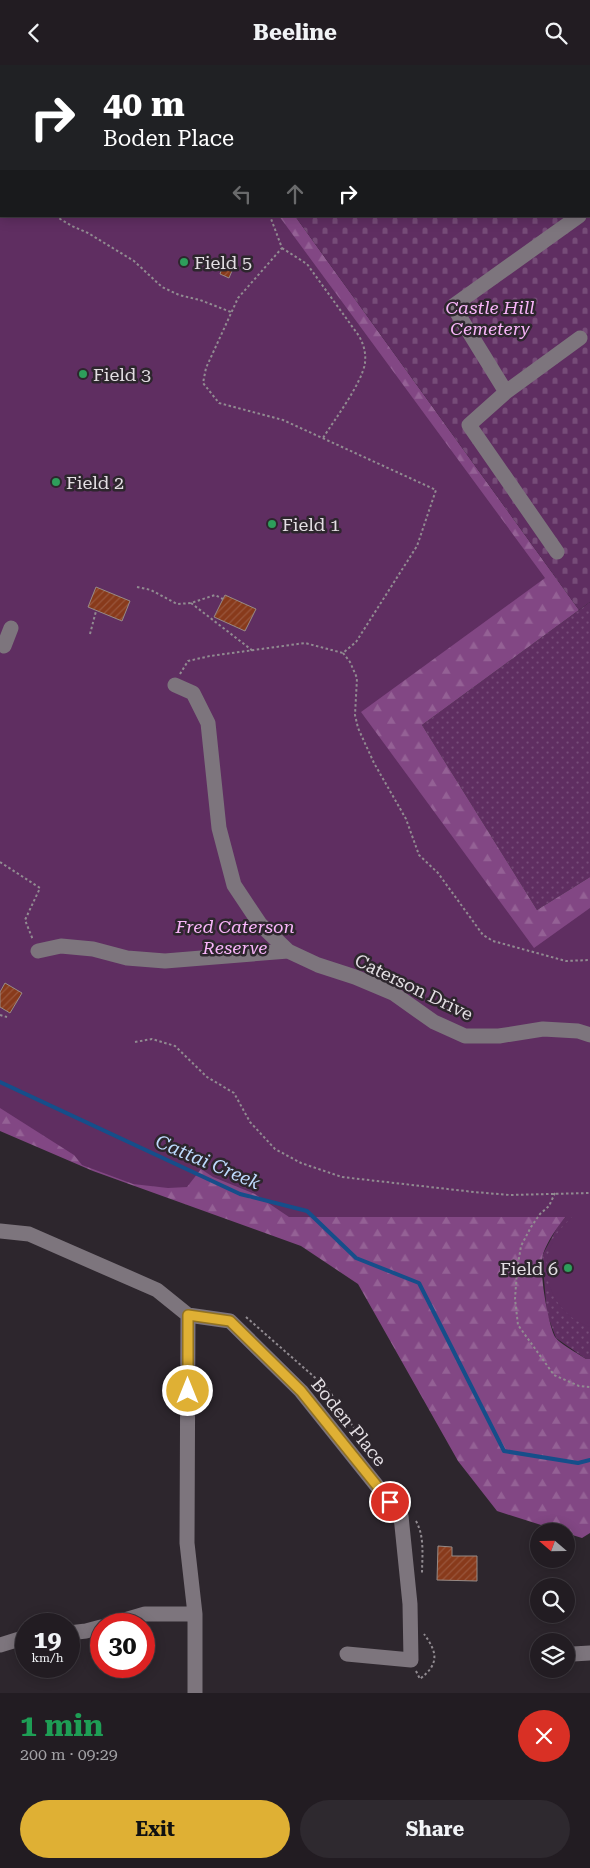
<!DOCTYPE html>
<html lang="en">
<head>
<meta charset="utf-8">
<style>
	:root { --surface:#221c22; --page:#2e292f; --text:#f1f3f6; --muted:#a2a1a5; --line:#3f3a40; --accent:#dfb034 }
	body { margin:0; font-family:"Roboto Serif",serif; background:var(--page); color:var(--text); height:100vh; display:flex; flex-direction:column; font-size:19px; white-space:nowrap }
	* { box-sizing:border-box; margin:0 }
	p { font-size:16px; color:var(--muted) }
	.icon { flex:none; width:28px; height:28px; fill:none; stroke:currentColor; stroke-width:2; stroke-linecap:round; stroke-linejoin:round }
	.map { position:relative; height:1628px; overflow:hidden }
	.panel { display:flex; flex-direction:column; background:var(--surface); flex:1 }
	.panel>* { flex:none }
	.guide { position:absolute; left:0px; top:0px; width:590px; height:152px; box-shadow:0 2px 12px #0003,0 0 0 1px var(--line); background:#202124; color:#fff; overflow:hidden }
	.needle { width:32px; rotate:290deg }
	.fabs { position:absolute; left:530px; top:1458px; display:grid; gap:10px }
	.fabs a { display:grid; place-items:center; width:45px; height:45px; border-radius:50%; background:var(--surface); box-shadow:0 2px 12px #0003,0 0 0 1px var(--line); font-size:25px }
	.speed { position:absolute; left:15px; top:1548px; display:flex; gap:10px; font-size:25px; font-weight:700; text-align:center }
	.speed>* { display:grid; place-content:center; width:65px; height:65px; border-radius:50%; background:var(--surface); box-shadow:0 2px 12px #0003,0 0 0 1px var(--line); line-height:1 }
	.speed small { font-size:12px; font-weight:400 }
	.speed .limit { border:8px solid #d22; background:#fff; color:#111 }
	.pin { position:absolute; display:grid; place-items:center; width:42px; height:42px; color:#fff; margin:-21px; border:2px solid #fff; border-radius:50%; box-shadow:0 1px 5px #0007 }
	.me { position:absolute; width:55px; margin:-28px; rotate:0deg; stroke-linejoin:round; filter:drop-shadow(0 0 4px #0008) }
	.turn { display:flex; align-items:center; gap:18px; height:105px; padding:0 20px; font-size:22px }
	.turn .icon { width:65px; height:65px; stroke-width:2.5 }
	.turn b { display:block; font-size:35px; line-height:42px }
	.lanes { display:flex; align-items:center; height:48px; padding:0 20px; background:#0003; justify-content:center; gap:25px; direction:ltr }
	.lanes .off { opacity:.35 }
	.round { display:grid; place-items:center; flex:none; width:52px; height:52px; border-radius:26px; background:var(--page) }
	.summary { display:flex; align-items:center; justify-content:space-between; height:85px; padding:0 20px }
	h1 { font-size:30px; font-weight:700; line-height:38px; color:#1e9e55 }
	.cta { display:flex; gap:10px; margin-top:auto; padding:10px 20px }
	.cta a { flex:1; height:58px; border-radius:30px; background:var(--accent); color:#111; font-size:20px; font-weight:700; line-height:58px; text-align:center }
	.cta a+a { background:var(--page); color:var(--text) }
	header { display:flex; justify-content:space-between; align-items:center; height:65px; padding:0 20px; background:var(--surface); font-size:22px; font-weight:700 }
	.map>svg:first-child { display:block }
	.grass { fill:url(#grass-dots) }
	.forest { fill:url(#forest-firs) }
	.cemetery { fill:url(#cemetery-stones) }
	.green { fill:#5f2e61 }
	.lines { fill:none; stroke-linecap:round; stroke-linejoin:round }
	.stream { stroke:#164e8a; stroke-width:4 }
	.building { fill:url(#building-hatch); stroke:#968a86 }
	.path { stroke:#918b91; stroke-width:2; stroke-dasharray:2.5 2.5; stroke-linecap:butt }
	.minor { stroke:#7d757d; stroke-width:15 }
	.route-casing { stroke:#917222; stroke-width:12 }
	.route { stroke:#dfb034; stroke-width:9 }
	.leisure-dot { fill:#2e9e5b; stroke:#2d262d; stroke-width:2 }
	.labels { text-anchor:middle; dominant-baseline:central; stroke-width:5; stroke-linejoin:round; paint-order:stroke }
	.poi-label { font-size:18px; fill:#e3dee3; stroke:#2d262d; text-anchor:start }
	.park-label { font-size:18px; font-style:italic; fill:#f8b5f9; stroke:#2d262d }
	.street-label { font-size:18px; fill:#e3dee3; stroke:#2d262d }
	.water-label { font-size:19px; font-style:italic; fill:#bedbfe; stroke:#2d262d }
</style>
</head>
<body>
<header><svg class="icon" aria-label="back" viewBox="0 0 24 24"><path d="M15 5l-7 7 7 7"/></svg>Beeline<svg class="icon" aria-label="search" viewBox="0 0 24 24"><circle cx="10" cy="10" r="6"/><path d="M15 15l6 6"/></svg></header>
<div class="map">
<svg width="590" height="1628" viewBox="0 0 590 1628">
	<defs>
		<pattern id="grass-dots" width="8" height="8" patternUnits="userSpaceOnUse" patternTransform="scale(1.25)"><rect width="8" height="8" fill="#5f2e61"/><path d="M2 2h.1M6 6h.1" fill="none" stroke="#764c78" stroke-width="1.8" stroke-linecap="round"/></pattern>
		<pattern id="forest-firs" width="22" height="20" patternUnits="userSpaceOnUse" patternTransform="scale(1.25)"><rect width="22" height="20" fill="#824784"/><path d="M5 1l3.5 6h-7zM16 11l3.5 6h-7z" fill="#946195"/></pattern>
		<pattern id="cemetery-stones" width="16" height="16" patternUnits="userSpaceOnUse" patternTransform="scale(1.25)"><rect width="16" height="16" fill="#5f2e61"/><path d="M2 7V4a2 2 0 0 1 4 0v3zM10 15v-3a2 2 0 0 1 4 0v3z" fill="#764c78"/></pattern>
		<pattern id="building-hatch" width="6" height="6" patternUnits="userSpaceOnUse" patternTransform="scale(1.25)"><rect width="6" height="6" fill="#883a1b"/><path d="M-1 1l2-2M0 6l6-6M5 7l2-2" fill="none" stroke="#99563c"/></pattern>
	</defs>
	<rect width="100%" height="100%" fill="#2d262d"/>
	<!-- grass -->
	<path class="grass" d="M590,537V812L537,845L422,660Z
		M590,1126V1294H586L556,1273L547,1249L542,1191L559,1159Z"/>
	<!-- forest -->
	<path class="forest" d="M0,0H420L1,1V151H295L579,545L422,660L537,845L590,812V1119C575,1143 553,1162 543,1189C538,1202 548,1259 555,1272C560,1279 579,1289 586,1294H590V1468L582,1473L566,1468V1466H560L497,1446L458,1396L358,1219L301,1181L93,1106L0,1066Z"/>
	<!-- cemetery -->
	<path class="cemetery" d="M420,0H590V537L579,545L295,151H589V1H418Z"/>
	<!-- green -->
	<path class="green" d="M0,0H393L1,1V151H279L545,513L361,647L534,883L590,843V1262C555,1250 536,1210 553,1176C557,1166 565,1160 572,1152H289L255,1129L213,1112L201,1104L187,1122L168,1123L133,1119L82,1100L74,1090L0,1043Z"/>
	<g class="lines">
		<!-- stream -->
		<path class="stream" d="M0,1017L240,1129L307,1146L356,1193L419,1218L504,1386L578,1398L590,1395"/>
	</g>
	<!-- building -->
	<path class="building" d="M224,197L234,201L229,213L220,209Z
		M96,522L130,536L122,556L88,542Z
		M225,530L256,544L245,566L214,552Z
		M5,918L22,928L10,948L0,942V927Z
		M438,1481L452,1482V1491H477V1516L437,1515Z"/>
	<g class="lines">
		<!-- path -->
		<path class="path" d="M23,1L27,0
			M203,1L204,0
			M330,1V0
			M0,10L1,9
			M0,104L1,103
			M0,150L1,148
			M55,151L74,162L88,168L134,196L162,222L179,230L200,235L231,247
			M282,183L307,199L359,271C364,280 366,288 365,298C362,318 335,354 323,373
			M137,522L151,525L177,539L191,538L215,530L223,534
			M191,538L253,586
			M90,569L96,546
			M343,588L350,597L357,613L355,650L358,663L374,698L406,754L419,790L438,808L483,870L493,876L566,896L590,895
			M180,609L188,596L210,591L305,578L343,588L356,577L417,481L436,425L283,355L219,338L203,318L206,303L238,233L282,183L270,151
			M0,797L40,823L25,855L33,875
			M0,950L7,952
			M135,977L152,974L175,981L207,1012L234,1028L250,1057L275,1084L301,1098L342,1112L474,1127L510,1130L590,1128
			M555,1128L549,1141L540,1149L531,1162L521,1181L517,1205L515,1234L518,1260L554,1310L579,1321L590,1322
			M246,1252L328,1324L380,1402
			M416,1456C425,1472 422,1492 422,1510
			M416,1606L420,1614C439,1599 438,1588 424,1569"/>
		<!-- minor -->
		<path class="minor" d="M589,144L590,143
			M506,327L580,273
			M557,487L469,360L506,327L453,241L579,151
			M4,581L11,563
			M175,620L193,628L208,658L219,763L234,820L260,859L288,886L318,900L355,912L393,928L434,957L465,971H499L543,964L578,966L590,970
			M38,886L61,881L93,884L127,893L165,896L288,886
			M0,1166L29,1169L157,1225L188,1250L230,1256L301,1326L401,1451L410,1539L411,1595L347,1589
			M188,1250L187,1478L195,1549V1628
			M111,1559L145,1549H195
			M69,1568L86,1566L101,1562
			M0,1580L26,1572
			M573,1589L590,1588"/>
	</g>
	<g class="lines">
		<!-- route casing -->
		<g class="route-casing">
			<path id="route" d="M188,1326V1250L230,1256L301,1326L390,1437"/>
		</g>
		<!-- route -->
		<use href="#route" class="route"/>
	</g>
	<!-- markers -->
	<g class="leisure-dot">
		<circle cx="184" cy="197" r="5"/>
		<circle cx="83" cy="309" r="5"/>
		<circle cx="56" cy="417" r="5"/>
		<circle cx="272" cy="459" r="5"/>
		<circle cx="568" cy="1203" r="5"/>
	</g>
	<g class="labels">
		<!-- poi labels -->
		<g class="poi-label">
			<text x="194" y="197">Field 5</text>
			<text x="93" y="309">Field 3</text>
			<text x="66" y="417">Field 2</text>
			<text x="282" y="459">Field 1</text>
			<text x="558" y="1203" text-anchor="end">Field 6</text>
		</g>
		<!-- park labels -->
		<g class="park-label">
			<text x="490" y="242">Castle Hill<tspan x="490" dy="21">Cemetery</tspan></text>
			<text x="235" y="861">Fred Caterson<tspan x="235" dy="21">Reserve</tspan></text>
		</g>
		<!-- street labels -->
		<g class="street-label">
			<text transform="translate(414 922) rotate(26)">Caterson Drive</text>
			<text transform="translate(349 1357) rotate(51)">Boden Place</text>
		</g>
		<!-- water labels -->
		<g class="water-label">
			<text transform="translate(208 1097) rotate(23)">Cattai Creek</text>
		</g>
	</g>
</svg>
<div class="fabs">
<a><svg class="needle" viewBox="-14 -14 28 28"><path d="M0-13l5 13h-10z" fill="#e53935"/><path d="M0 13l5-13h-10z" fill="#a2a1a5"/></svg></a>
<a><svg class="icon" aria-label="search" viewBox="0 0 24 24"><circle cx="10" cy="10" r="6"/><path d="M15 15l6 6"/></svg></a>
<a><svg class="icon" aria-label="layers" viewBox="0 0 24 24"><path d="M12 4l9 5-9 5-9-5zM3 14l9 5 9-5"/></svg></a>
</div>
<div class="speed"><div>19<small>km/h</small></div><div class="limit">30</div></div>
<div class="pin" style="left:390px;top:1437px;background:#d93025"><svg class="icon" aria-label="arrive" viewBox="0 0 24 24"><path d="M6 21V4h12l-3 4 3 4H6"/></svg></div>
<svg class="me" style="left:188px;top:1326px" viewBox="-20 -20 40 40"><circle r="17" fill="#dfb034" stroke="#fff" stroke-width="3"/><path d="M0-11L8 9 0 5-8 9z" fill="#fff"/></svg>
<div class="guide">
<div class="turn"><svg class="icon" aria-label="right" viewBox="0 0 24 24"><path d="M7 20v-9h11M14 6l5 5-5 5"/></svg><div><b>40 m</b>Boden Place</div></div>
<div class="lanes"><svg class="icon off" aria-label="left" viewBox="0 0 24 24"><path d="M17 20v-9H6M10 6l-5 5 5 5"/></svg><svg class="icon off" aria-label="ahead" viewBox="0 0 24 24"><path d="M12 20V5M6 11l6-6 6 6"/></svg><svg class="icon" aria-label="right" viewBox="0 0 24 24"><path d="M7 20v-9h11M14 6l5 5-5 5"/></svg></div>
</div>
</div>
<section class="panel">
<div class="summary"><div><h1>1 min</h1><p>200 m · 09:29</p></div><a class="round" style="background:#d93025;color:#fff"><svg class="icon" aria-label="close" viewBox="0 0 24 24"><path d="M6 6l12 12M18 6L6 18"/></svg></a></div>
<div class="cta"><a>Exit</a><a>Share</a></div>
</section>
</body>
</html>
